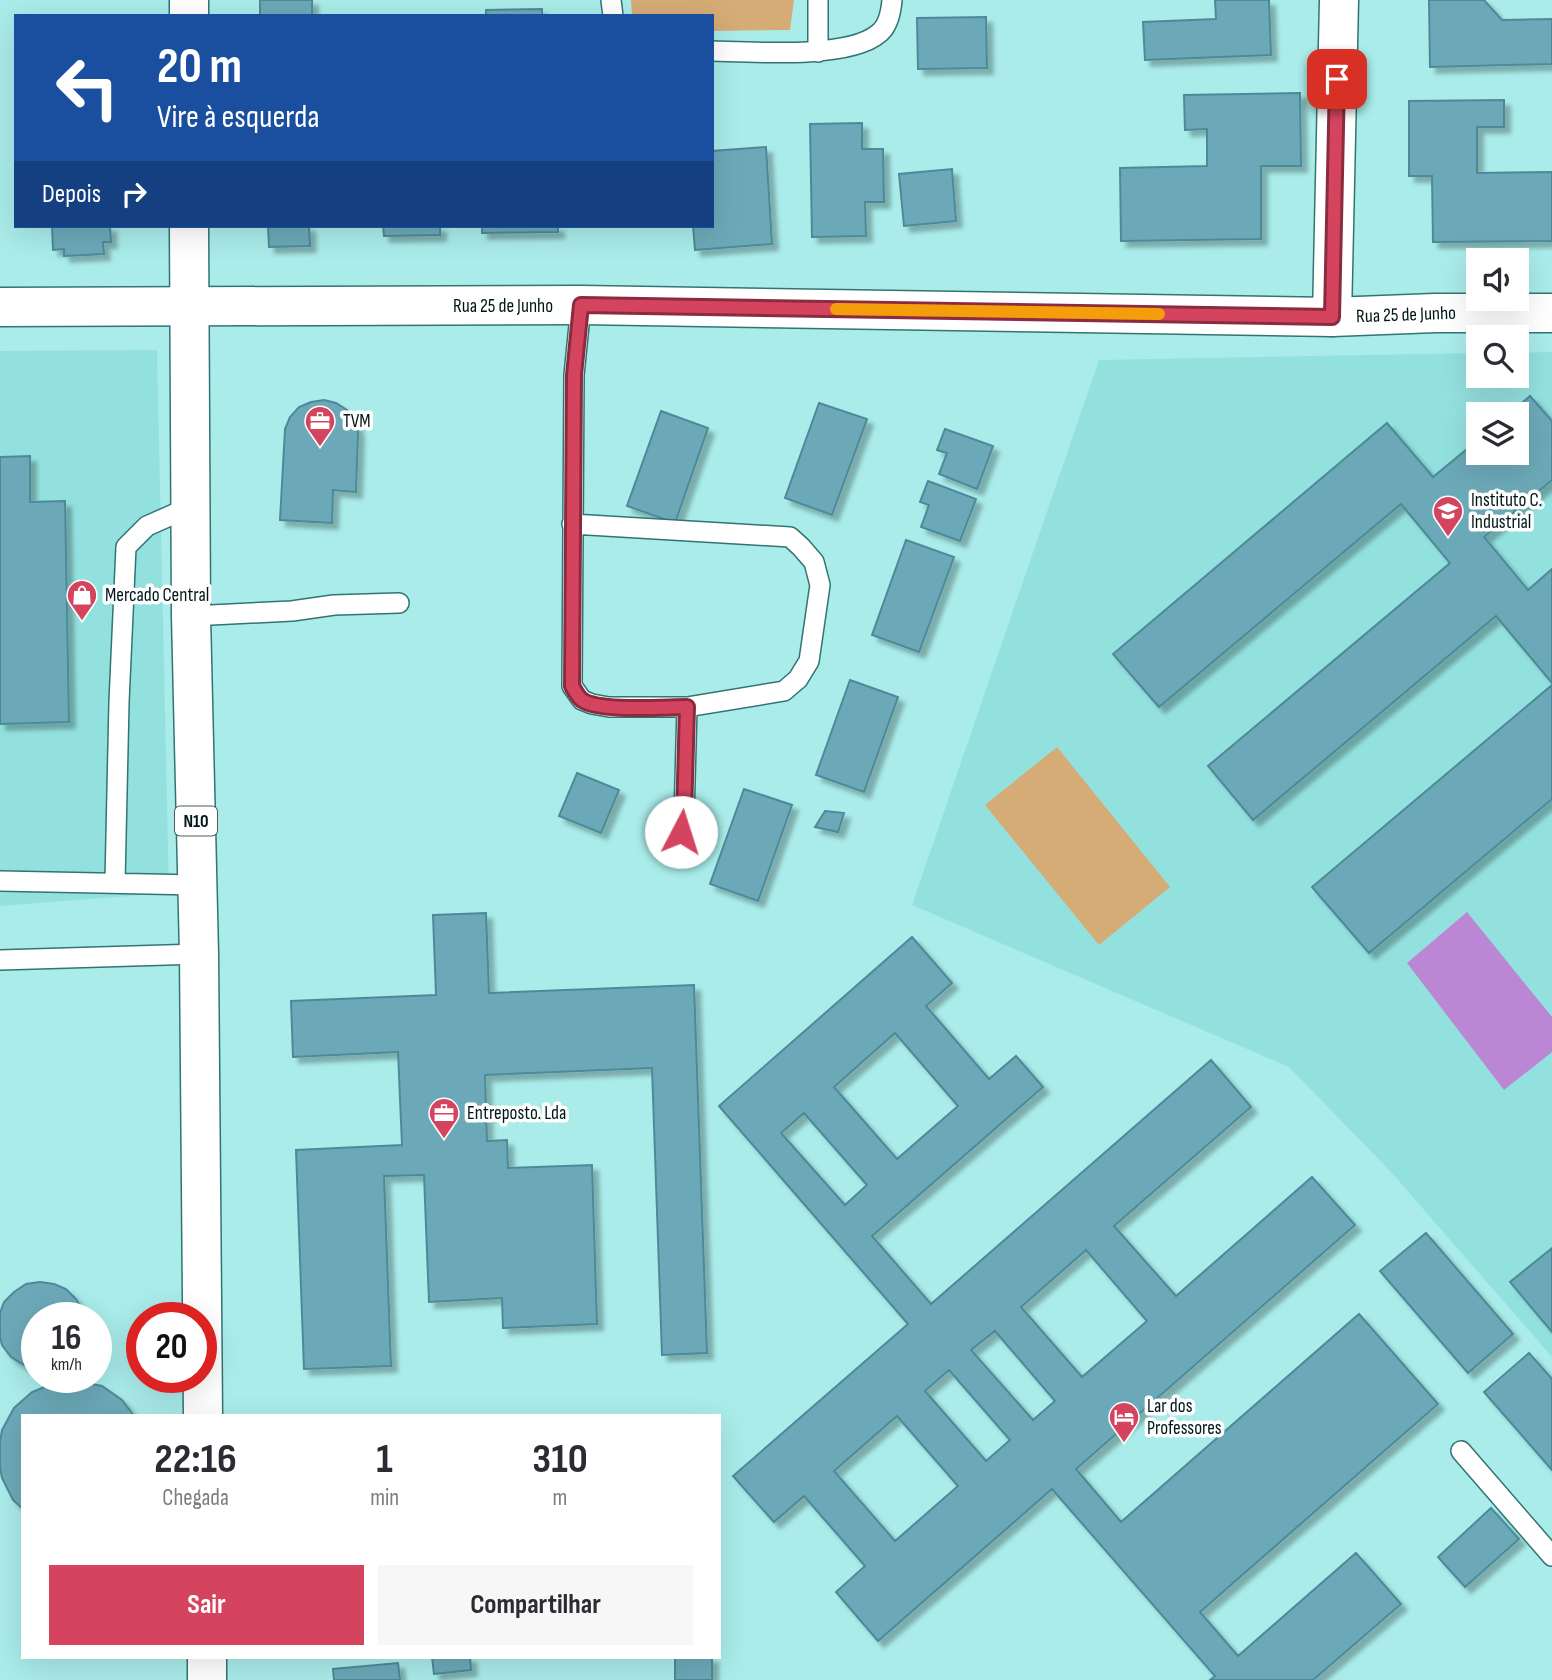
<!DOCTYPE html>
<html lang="pt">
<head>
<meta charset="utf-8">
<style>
	:root { --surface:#fff; --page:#f7f7f7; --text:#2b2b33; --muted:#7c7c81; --accent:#d4445e }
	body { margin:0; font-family:"Sofia Sans Condensed",sans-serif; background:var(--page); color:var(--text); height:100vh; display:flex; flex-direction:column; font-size:26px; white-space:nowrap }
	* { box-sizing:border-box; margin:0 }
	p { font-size:23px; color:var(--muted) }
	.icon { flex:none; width:38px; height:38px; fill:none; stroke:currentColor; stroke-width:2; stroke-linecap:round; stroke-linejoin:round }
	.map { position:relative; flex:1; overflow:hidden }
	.panel { position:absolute; left:21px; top:1414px; width:700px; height:245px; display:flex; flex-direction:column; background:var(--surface); border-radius:0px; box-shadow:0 7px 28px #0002 }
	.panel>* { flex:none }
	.banner { position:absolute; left:14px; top:14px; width:700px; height:214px; border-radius:0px; box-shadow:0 7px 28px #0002; background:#1a4fa0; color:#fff; overflow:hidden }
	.tools { position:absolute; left:1466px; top:248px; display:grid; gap:14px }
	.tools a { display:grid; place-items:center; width:63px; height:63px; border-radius:0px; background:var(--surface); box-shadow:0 7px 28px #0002; font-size:35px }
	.speed { position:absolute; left:21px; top:1302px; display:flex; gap:14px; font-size:35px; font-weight:700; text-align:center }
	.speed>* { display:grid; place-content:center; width:91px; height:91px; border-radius:50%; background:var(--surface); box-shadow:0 7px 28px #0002; line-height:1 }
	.speed small { font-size:18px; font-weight:400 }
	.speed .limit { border:10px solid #d22; background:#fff; color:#111 }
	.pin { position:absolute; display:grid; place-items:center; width:60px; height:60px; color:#fff; margin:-30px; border-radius:14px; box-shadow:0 4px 10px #0006 }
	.me { position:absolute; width:77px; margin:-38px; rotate:5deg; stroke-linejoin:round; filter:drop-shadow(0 0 5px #0008) }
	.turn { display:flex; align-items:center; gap:24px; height:147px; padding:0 28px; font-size:32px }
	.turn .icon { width:91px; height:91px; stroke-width:2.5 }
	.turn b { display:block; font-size:49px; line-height:60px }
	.then { display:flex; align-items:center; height:66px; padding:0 28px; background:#0003; gap:14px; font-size:26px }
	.eta { display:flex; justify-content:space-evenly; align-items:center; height:119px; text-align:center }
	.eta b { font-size:42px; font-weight:700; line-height:49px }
	.button { display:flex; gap:14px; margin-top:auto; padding:14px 28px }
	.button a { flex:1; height:80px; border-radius:0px; background:var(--accent); color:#fff; font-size:28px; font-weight:700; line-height:80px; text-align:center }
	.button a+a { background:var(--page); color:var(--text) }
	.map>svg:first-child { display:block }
	.built { fill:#93e1df; fill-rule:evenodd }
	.green { fill:#d5ac75 }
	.water { fill:#bb87d4 }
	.building { fill:#6ca9b8; stroke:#4d8a98; stroke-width:2; fill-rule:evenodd; filter:url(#shadow) }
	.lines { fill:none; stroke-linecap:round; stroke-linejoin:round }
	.service-casing { stroke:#327473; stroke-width:22 }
	.minor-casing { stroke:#327473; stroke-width:41 }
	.tertiary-casing { stroke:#327473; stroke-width:41 }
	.primary-casing { stroke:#327473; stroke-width:41 }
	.service { stroke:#fff; stroke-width:19 }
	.minor { stroke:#fff; stroke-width:38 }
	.tertiary { stroke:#fff; stroke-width:38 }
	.primary { stroke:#fff; stroke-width:38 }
	.route-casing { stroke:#8a2c3d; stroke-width:18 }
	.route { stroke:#d4445e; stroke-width:12 }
	.slow { stroke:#f59e0b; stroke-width:12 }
	.labels { text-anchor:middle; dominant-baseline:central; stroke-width:7; stroke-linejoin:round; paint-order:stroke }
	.shield { fill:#fefefe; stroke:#4c5c5c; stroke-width:2 }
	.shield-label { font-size:18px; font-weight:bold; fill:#001616 }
	.street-label { font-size:19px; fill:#001616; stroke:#fefefe }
	.poi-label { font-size:19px; fill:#001616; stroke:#fefefe; text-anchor:start }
</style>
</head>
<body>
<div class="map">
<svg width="1552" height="1680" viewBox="0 0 1552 1680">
	<defs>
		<filter id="shadow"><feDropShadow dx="6" dy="6" stdDeviation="2" flood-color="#0004"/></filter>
	</defs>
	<rect width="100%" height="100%" fill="#a9ecea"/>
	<!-- built -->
	<path class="built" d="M157,350L169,893L0,906V351Z
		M1552,352V1357L1391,1172L1289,1067L912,905L1099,360L1479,353V376H1517V353ZM1479,415H1517V453H1479Z"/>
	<!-- green -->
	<path class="green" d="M631,0H794L790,30L712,31V16H632Z
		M1057,747L1170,887L1099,945L985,805Z"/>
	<!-- water -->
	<path class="water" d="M1467,912L1552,1017V1052L1504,1090L1407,963Z"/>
	<!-- building -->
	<path class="building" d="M260,0H312V16H260Z
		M1215,0H1269L1271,55L1145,60L1143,22L1216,19Z
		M1429,0H1484L1502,20L1552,19V64L1430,67Z
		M542,9V16H486V10Z
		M986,17L987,68L918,69L917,18Z
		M1300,93L1301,166H1261V239L1121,241L1120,168L1207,166V129L1185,130L1184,95Z
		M1504,100V127H1477V173L1552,172V241L1433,242L1432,176H1409V101Z
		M862,123V149H883L884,202H865L866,236L812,237L810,124Z
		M766,147L772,244L695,250L693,226H712V151Z
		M952,169L956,221L904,226L899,174Z
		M52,226H110L111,242H103L104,254L64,256V249L53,250Z
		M268,226H309L310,246L269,247Z
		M383,226H440V235L384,236Z
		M482,226H558V232L482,233Z
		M1530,396L1552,421V480L1484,537L1528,590L1552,569V683L1496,616L1253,820L1208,766L1450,563L1401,504L1159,707L1113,654L1387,423L1433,477L1479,439V453H1517V415H1508Z
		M324,400L336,403L347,410L355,420L358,432L356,492L333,490L332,523L280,520L285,429L290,417L299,407L311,402Z
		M819,403L867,419L832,515L785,498Z
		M661,411L708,428L675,523L627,506Z
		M945,429L993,446L977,489L939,474L947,453L937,450Z
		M30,456V502L65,501L69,722L0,724V457Z
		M928,481L976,499L960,541L921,527L929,505L920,502Z
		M906,540L954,557L919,652L872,635Z
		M850,680L898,697L864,792L816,775Z
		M1552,685V799L1369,953L1312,887Z
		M577,773L619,790L601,833L559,816Z
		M744,789L792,805L758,901L710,884Z
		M825,811L844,813L838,832L815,827Z
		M486,913L489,993L694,985L707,1353L662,1355L652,1068L485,1075L487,1141L507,1140L508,1168L592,1165L597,1324L503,1328L502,1298L429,1302L424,1175L384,1176L391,1366L304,1369L296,1150L402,1145L398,1052L293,1057L291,1001L436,995L433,915Z
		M912,937L952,983L926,1006L989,1079L1016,1056L1043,1087L872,1236L931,1304L1211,1060L1251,1107L1114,1226L1176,1296L1312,1177L1355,1225L1076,1469L1121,1522L1359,1314L1438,1404L1200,1612L1238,1656L1356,1553L1401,1604L1313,1680H1210L1215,1676L1052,1489L878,1641L836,1592L865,1566L804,1496L774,1522L733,1476L908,1324L719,1106ZM895,1033L958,1106L897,1159L834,1087ZM804,1113L867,1185L845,1205L781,1133ZM1086,1250L1147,1321L1082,1377L1021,1307ZM995,1331L1055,1401L1033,1420L971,1350ZM949,1370L1010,1440L986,1461L925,1391ZM897,1416L958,1486L895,1541L834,1471Z
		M1426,1233L1513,1334L1468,1373L1380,1271Z
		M1552,1248V1332L1510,1282Z
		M40,1282L54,1284L66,1289L76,1299L83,1311L84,1318H37V1368L24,1365L11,1357L2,1345L0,1337V1313L4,1302L14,1292L26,1284Z
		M1529,1353L1552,1379V1470L1484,1392Z
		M78,1381L102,1386L122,1400L134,1416H23V1509L13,1500L2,1478L0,1468V1441L2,1430L14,1408L32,1392L54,1383Z
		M1491,1508L1519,1539L1465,1587L1438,1557Z
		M432,1657H470L471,1670L434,1674Z
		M675,1657H712V1680H675Z
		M398,1663L400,1680H334L333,1669Z"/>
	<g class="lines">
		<!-- service casing -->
		<g class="service-casing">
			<path id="service" d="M611,0L613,16
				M712,51C752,52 848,59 878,34C888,27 891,12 892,0
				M818,52V0
				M572,524L790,537L801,547L814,562L820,585L809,661L798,679L784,691L687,707H609L592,704L582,700L572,686L574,375L581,305
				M191,616L292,611L334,605L399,603
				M679,856L684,818L687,707
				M0,881L197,885
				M115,882L119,702L126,547L147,526L190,507
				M0,960L199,954
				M1461,1451L1552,1556"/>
		</g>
		<!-- minor casing -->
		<g class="minor-casing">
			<path id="minor" d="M1332,317L1339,0"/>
		</g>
		<!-- tertiary casing -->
		<g class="tertiary-casing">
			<path id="tertiary" d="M0,307L581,305L1332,317L1435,313H1552"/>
		</g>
		<!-- primary casing -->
		<g class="primary-casing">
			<path id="primary" d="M189,0V16
				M189,226L191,616L199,954L203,1416
				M207,1657V1680"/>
		</g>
		<!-- service -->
		<use href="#service" class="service"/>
		<!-- minor -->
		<use href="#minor" class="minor"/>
		<!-- tertiary -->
		<use href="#tertiary" class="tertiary"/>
		<!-- primary -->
		<use href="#primary" class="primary"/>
	</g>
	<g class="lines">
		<!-- route casing -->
		<g class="route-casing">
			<path id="route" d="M681,832L684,818L687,707C664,707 599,712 582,700C578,697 575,691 572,686L574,375L581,305L1332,317L1337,79"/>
		</g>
		<!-- route -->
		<use href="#route" class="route"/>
		<!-- slow -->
		<path class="slow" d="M836,309L1159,314"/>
	</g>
	<!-- icons -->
	<defs>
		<g id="office-pin" transform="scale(1.575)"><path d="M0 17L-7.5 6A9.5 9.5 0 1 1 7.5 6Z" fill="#d4445e" stroke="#fefefe"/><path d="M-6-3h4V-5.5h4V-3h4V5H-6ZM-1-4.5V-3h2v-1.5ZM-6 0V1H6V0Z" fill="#fff"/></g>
		<g id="university-pin" transform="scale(1.575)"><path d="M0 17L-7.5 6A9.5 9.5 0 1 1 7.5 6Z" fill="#d4445e" stroke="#fefefe"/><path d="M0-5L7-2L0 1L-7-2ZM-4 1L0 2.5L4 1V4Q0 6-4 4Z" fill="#fff"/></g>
		<g id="shop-pin" transform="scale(1.575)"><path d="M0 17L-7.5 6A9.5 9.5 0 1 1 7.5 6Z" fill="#d4445e" stroke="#fefefe"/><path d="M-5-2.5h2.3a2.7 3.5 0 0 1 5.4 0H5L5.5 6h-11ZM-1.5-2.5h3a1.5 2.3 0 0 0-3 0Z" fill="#fff"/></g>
		<g id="hotel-pin" transform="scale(1.575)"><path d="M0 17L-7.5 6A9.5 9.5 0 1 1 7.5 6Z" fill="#d4445e" stroke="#fefefe"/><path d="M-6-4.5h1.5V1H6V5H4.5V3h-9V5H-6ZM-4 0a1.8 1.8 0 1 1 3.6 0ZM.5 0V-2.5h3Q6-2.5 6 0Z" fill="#fff"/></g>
	</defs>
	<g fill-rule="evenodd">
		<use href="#office-pin" x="320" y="421"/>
		<use href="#university-pin" x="1448" y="511"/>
		<use href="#shop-pin" x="82" y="595"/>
		<use href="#office-pin" x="444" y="1113"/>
		<use href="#hotel-pin" x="1124" y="1417"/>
	</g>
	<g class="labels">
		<!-- shield labels -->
		<rect class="shield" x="175" y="806.5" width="42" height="29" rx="5"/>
		<g class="shield-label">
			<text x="196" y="821">N10</text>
		</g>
		<!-- street labels -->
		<g class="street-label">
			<text x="503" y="306">Rua 25 de Junho</text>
			<text transform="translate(1406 315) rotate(-2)">Rua 25 de Junho</text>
		</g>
		<!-- poi labels -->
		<g class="poi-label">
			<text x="343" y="421">TVM</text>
			<text x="1471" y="500">Instituto C.<tspan x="1471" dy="22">Industrial</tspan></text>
			<text x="105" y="595">Mercado Central</text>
			<text x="467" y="1113">Entreposto. Lda</text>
			<text x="1147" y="1406">Lar dos<tspan x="1147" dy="22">Professores</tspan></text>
		</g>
	</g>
</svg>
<div class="tools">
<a><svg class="icon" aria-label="sound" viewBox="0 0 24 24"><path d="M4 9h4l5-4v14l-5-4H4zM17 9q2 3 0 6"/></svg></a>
<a><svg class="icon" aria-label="search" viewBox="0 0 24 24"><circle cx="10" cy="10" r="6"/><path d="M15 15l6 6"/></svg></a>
<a><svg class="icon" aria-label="layers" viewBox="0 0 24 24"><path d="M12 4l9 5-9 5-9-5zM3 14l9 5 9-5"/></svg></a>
</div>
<div class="speed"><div>16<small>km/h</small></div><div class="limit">20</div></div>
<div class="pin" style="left:1337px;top:79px;background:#d93025"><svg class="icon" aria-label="arrive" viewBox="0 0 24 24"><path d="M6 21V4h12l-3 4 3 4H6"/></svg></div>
<svg class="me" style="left:681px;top:832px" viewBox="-20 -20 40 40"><circle r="19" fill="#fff"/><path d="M0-13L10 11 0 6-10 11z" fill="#d4445e"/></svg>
<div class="banner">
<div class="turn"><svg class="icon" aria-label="left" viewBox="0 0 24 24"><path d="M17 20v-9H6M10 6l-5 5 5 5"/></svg><div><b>20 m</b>Vire à esquerda</div></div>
<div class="then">Depois<svg class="icon" aria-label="right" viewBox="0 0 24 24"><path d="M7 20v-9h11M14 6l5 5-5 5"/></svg></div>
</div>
<section class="panel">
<div class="eta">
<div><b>22:16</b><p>Chegada</p></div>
<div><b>1</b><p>min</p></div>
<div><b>310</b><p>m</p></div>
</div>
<div class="button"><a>Sair</a><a>Compartilhar</a></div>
</section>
</div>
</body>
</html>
